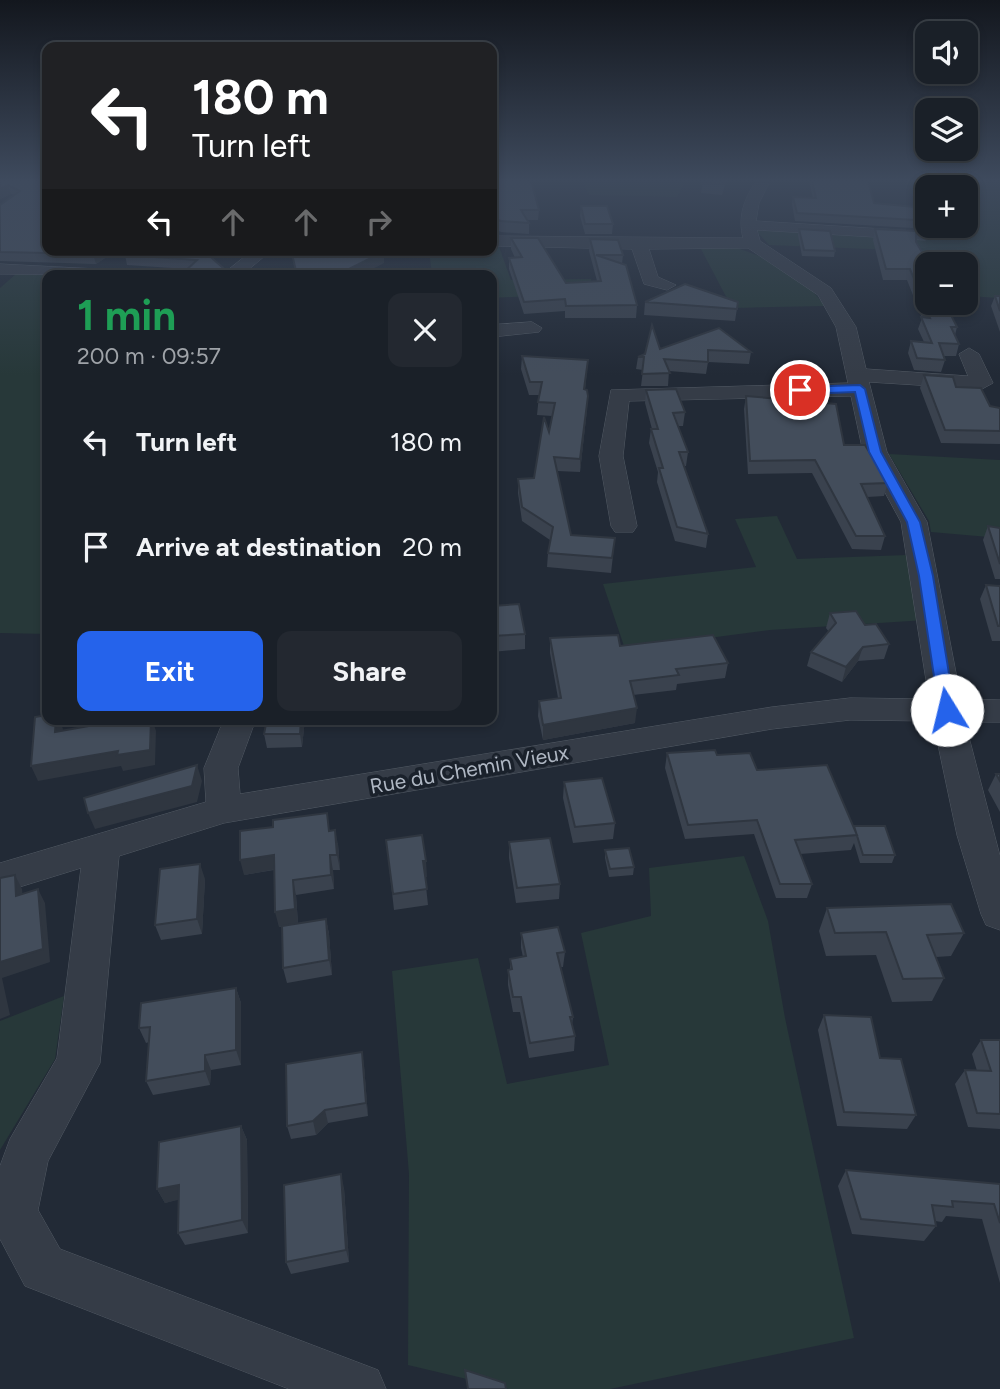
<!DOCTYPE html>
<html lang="en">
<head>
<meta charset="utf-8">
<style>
	:root { --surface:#1a2028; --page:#232830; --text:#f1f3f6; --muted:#9fa3a8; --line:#383e45; --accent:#2563eb }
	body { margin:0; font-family:Figtree,sans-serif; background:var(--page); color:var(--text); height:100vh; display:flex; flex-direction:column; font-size:26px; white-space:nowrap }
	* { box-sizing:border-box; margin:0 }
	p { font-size:23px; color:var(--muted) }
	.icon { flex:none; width:38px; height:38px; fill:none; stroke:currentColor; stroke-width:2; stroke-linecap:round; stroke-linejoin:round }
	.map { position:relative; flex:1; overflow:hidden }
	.details { position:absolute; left:42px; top:270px; width:455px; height:455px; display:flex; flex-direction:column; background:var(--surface); border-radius:14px; box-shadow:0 4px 10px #0003,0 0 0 2px var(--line) }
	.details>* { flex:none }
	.banner { position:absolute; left:42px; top:42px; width:455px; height:214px; border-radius:14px; box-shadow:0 4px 10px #0003,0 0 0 2px var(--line); background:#202124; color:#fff; overflow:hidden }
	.controls { position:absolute; left:915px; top:21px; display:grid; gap:14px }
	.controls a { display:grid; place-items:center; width:63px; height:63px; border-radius:14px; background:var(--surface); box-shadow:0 4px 10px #0003,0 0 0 2px var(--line); font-size:35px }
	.pin { position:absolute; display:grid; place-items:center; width:60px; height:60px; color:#fff; margin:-30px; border:4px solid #fff; border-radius:50%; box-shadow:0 2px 7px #0007 }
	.me { position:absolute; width:77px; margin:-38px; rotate:351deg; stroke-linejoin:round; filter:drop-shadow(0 0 5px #0008) }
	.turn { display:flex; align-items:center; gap:24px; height:147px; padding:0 35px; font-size:32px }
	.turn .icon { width:91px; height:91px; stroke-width:2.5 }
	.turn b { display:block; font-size:49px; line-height:60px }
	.lanes { display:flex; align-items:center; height:66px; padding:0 35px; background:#0003; justify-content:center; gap:35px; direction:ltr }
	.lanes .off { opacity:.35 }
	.round { display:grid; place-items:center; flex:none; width:74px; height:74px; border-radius:14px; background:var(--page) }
	.head { display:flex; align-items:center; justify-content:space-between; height:119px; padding:0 35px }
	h1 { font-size:42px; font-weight:700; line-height:52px; color:#1e9e55 }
	.button { display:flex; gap:14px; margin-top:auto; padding:14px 35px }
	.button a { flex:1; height:80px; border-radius:14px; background:var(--accent); color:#fff; font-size:28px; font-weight:700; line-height:80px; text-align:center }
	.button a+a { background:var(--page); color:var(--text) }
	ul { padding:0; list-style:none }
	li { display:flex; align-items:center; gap:21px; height:105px; padding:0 35px }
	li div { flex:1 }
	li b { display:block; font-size:26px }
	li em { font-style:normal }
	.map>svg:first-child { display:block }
	.green { fill:#273839 }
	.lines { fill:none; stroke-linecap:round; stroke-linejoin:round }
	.minor-casing { stroke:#525a64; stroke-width:1 }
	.minor { fill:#353c47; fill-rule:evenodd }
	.wall { fill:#3a424e }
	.shaded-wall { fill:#2f3640 }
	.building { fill:#434d5b; stroke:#2f3640; stroke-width:2 }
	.route { fill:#2563eb; stroke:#184099; stroke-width:2 }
	.labels { text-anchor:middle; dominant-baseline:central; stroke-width:7; stroke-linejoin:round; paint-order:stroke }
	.street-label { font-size:21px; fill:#afb7c3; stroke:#1a212b }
</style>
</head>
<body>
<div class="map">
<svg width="1000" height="1389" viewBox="0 0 1000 1389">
	<rect width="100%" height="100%" fill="#222a36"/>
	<!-- green -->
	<path class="green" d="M582,181H685L677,197L589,195Z
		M886,181H1000V298L966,296V264H945L943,252L769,245L753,227L931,235L928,226H966V187H928L927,224V185L886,183Z
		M492,244H498L511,280L591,279L594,293L492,298V275H432L429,250H492Z
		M737,248C772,259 804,277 825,306L732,308L701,249Z
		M16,274L47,275V634L0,633V288Z
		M889,454L1000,460V538L931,532L929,521Z
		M777,516L797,559L907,555L926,620L770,630L625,649L603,584L756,567L735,519Z
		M744,856L768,921L785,1018L854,1338L610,1389H509L408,1365L409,1174L392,971L478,958L507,1084L609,1065L581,933L651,916L649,868Z
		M64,996L55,1059L0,1150V1021Z"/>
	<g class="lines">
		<!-- minor casing -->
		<g class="minor-casing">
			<path id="minor" d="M756,181H770L759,203L756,221L931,232L933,235L925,240L757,230L760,241L831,288L856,327L866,369L968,376L959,354L969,348L979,354L993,383L982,389L869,382L887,452L927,522L961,699L1000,700V722H965L1000,856V930L986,925L981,914L957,835L933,721L850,720L772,729L224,823L119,856L100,1063L48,1161L38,1210L60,1249L378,1370L386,1389H289L25,1286L0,1239V1166L10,1139L57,1058L81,868L0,893V863L206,802L204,768L224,719H256L238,768L240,794L772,707L850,698L929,699L901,522L863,452L851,396L629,401L623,456L637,526L633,532H615L611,526L599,456L611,390L848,383L836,327L818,295L748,248L649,249L658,277L676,285L667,290L644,284L632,249L492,246V236L743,238C738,217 743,201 756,181Z
				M253,250H272L242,275H222Z
				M0,264L117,270L126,275L0,274Z
				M532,322L542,328L539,332L492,337V325Z"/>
		</g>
		<!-- minor -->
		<use href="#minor" class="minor"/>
	</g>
	<!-- wall -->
	<path class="wall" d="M0,181H47L117,250L96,264L0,261V205L14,195L11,194L0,199Z
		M492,181L539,210L538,220H527L529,223V234L501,232L492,228Z
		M703,181H726L722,195L701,193Z
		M809,181H868L874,203L915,220L913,228L795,221L792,204L793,197L813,198Z
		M581,206L613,224L612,234H585L580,216Z
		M799,229L835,251L834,257L802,256L798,235Z
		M875,229L916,242L928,303L957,327L955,335L959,344L956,356H944L945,360L941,372L914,370L908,353L911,341L924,342L918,329L922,318L907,280H883L873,240Z
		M511,238L566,283L597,281L589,251L590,239L623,255L622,264L637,305L636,318H565V311L524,314L509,269V258H515L511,249Z
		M125,255L212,259L187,269L127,265Z
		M995,296H1000V332L991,306Z
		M645,302H738L735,321L644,315Z
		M660,349L751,352L749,364L708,362L706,374L669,371L668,386H641L643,370L636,369L638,357Z
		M522,356L588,360L585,390L587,409L580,472L557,471L571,535L615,538L611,573L547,567L548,553L550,540L522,521L518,493V479L534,478L549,432L552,416L537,415L539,395H529L521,369Z
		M924,375L956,387L990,406L1000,408V444L941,443L920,388Z
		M646,390L685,412L683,426H678L688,452L686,466H684L708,534L706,548L675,541L657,482L658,472L649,443L651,429H652L645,403Z
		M746,396L844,445L888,483L884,496L867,497L885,536L881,550L852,549L812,473L748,474L744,409Z
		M988,526L1000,528V579H995L983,540Z
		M986,585L1000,586V641H992L980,599Z
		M492,606L525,634V649L492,652Z
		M830,613L865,625L889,644L884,659L858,661L842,682L807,666L811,652L829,632L826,628Z
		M550,638L620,646L728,663L725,678L677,684L676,690L633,695L635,723L543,740L538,716L539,701L558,698L550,653Z
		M265,719H305L302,747L267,748L264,734L267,720Z
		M667,753L717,755L853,827L895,855L892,863H860L854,843L851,850L800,854L812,884L807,898H776L754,834L685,839L665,768Z
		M996,774H1000V812L988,790Z
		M564,782L615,823L613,839L573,843L563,798Z
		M330,830L338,844L340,870H333L334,889L296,895L298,923L326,919L329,934L332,975L287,983L283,968L282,927H279L274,870L244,875Z
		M386,840L427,877H425L428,905L394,910Z
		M509,842L560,884L559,899L516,903L509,858Z
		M605,850L634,867L633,875L609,877L605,858Z
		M205,879L202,934L161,940L155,925Z
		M827,908L964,933L951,956L936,957L944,978L932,1001L892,1002L876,955L826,956L819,931Z
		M521,933L565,952L563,967H561L573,1017L572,1025L575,1036L574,1051L529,1058L520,1012H513L508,985V970L510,969V959L523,957L521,948Z
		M236,988L241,1003V1065L211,1070L210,1085L153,1095L146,1081L149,1042L146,1043L139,1028Z
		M824,1015L880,1058L916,1115L907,1129L837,1126L818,1030Z
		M981,1040H1000V1129L968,1127L955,1084L965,1070L977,1071L972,1054Z
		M362,1052L364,1066L368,1116L328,1123L316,1135L291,1139L287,1126Z
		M241,1126L247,1140L248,1233L185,1245L178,1233L179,1199L165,1203L157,1189Z
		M846,1170L1000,1184V1283L982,1219L946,1216L942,1222L935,1221L936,1226L924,1241L852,1234L838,1186Z
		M344,1188L349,1262L291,1274L286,1262Z"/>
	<!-- shaded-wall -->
	<path class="shaded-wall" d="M8,185L11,194L0,199V189Z
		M99,250H117L96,264L93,254Z
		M207,250H233L206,261L204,251Z
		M383,250H384V263L361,275H337Z
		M588,396L587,409L580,472V459Z
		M863,647L858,661L842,682L846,667Z
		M637,708L635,723L543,740V725Z
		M56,719H59L63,729L61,747L55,732Z
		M151,719H152L156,731L155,765L123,771L121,766L38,781L31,766Z
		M301,719H305L302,747L300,734Z
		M197,765L202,781L197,802L95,829L88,813Z
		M335,830L338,844L340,870L337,855Z
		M274,855L277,869L244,875L240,860Z
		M330,855L333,870L334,889L331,875Z
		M423,861H426L427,877H424Z
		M200,864L205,879L202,934L197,919Z
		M15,875L22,889L24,910L16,896Z
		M293,880L296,895L298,924L279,927L275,912Z
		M38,889L45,903L50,962L2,978L10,1015L0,1019V962Z
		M326,919L329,934L332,975L329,960Z
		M236,988L241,1003V1065L236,1050Z
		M362,1052L364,1066L368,1116L366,1103Z
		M205,1055L211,1070L210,1085L205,1071Z
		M325,1110L328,1123L316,1135L313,1121Z
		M241,1126L247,1140L248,1233L242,1220Z
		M341,1174L344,1188L349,1262L346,1250Z
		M179,1185L186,1198L165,1203L157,1189Z"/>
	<!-- building -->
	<path class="building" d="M0,181H47V250H99L93,254L0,252V205L20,191L8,185L0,189Z
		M492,181H531L539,210H521L529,223L501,221L492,218Z
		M703,181H724L723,184L702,183Z
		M812,181H868L874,203L915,207V220L797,213L793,197L816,198Z
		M581,206H607L613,224H585Z
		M799,229L830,231L835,251L804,250Z
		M875,229L916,231V242L929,264H928V303H945L957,327H951L959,344L939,343L945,360L917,358L911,341L932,343L921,317L930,318L910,269H886Z
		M511,238H538L566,283L601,281L590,239L618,240L623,255H596L626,265L637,305L566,306L565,299L524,302L509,258L522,257Z
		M131,250H207L204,251L231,275H181L197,260L125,255Z
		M291,250H383V252L337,275H297Z
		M426,272L427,275H391Z
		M685,284L738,302L737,309L645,302Z
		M995,296H1000V311Z
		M652,325L660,349L719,328L751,352L708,350V362L664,359L670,373L642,374L644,357H638L645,354Z
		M522,356L588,360L584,389L587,390L588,396L580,459L554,457L571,535L615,538L612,558L548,553L553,527L522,507L518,479L534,478L544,417L549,432L555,403L538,402L542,382H530Z
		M924,375L953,377L956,387L981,388L990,406L1000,408V431L945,430Z
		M676,389L685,412L673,413L688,452H679L708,534L677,527L659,468H663L651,429H658L646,390Z
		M746,396L836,404L844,445H865L888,483L861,484L885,536H856L815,460L750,461Z
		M988,526L1000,528V564Z
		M986,585L1000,586V626H998Z
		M519,604L525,634L492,636V606Z
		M856,611L865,625L876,624L889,644L863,647L846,667L811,652L836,623L830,613Z
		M618,635L620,646L713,635L728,663L676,669L679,675L630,681L637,708L543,725L539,701L561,698L550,638Z
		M47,715V719H56L55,732L128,719H151L150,750L117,755L118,751L31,766L35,717Z
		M267,719H301L300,734H264Z
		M715,750L717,755L750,753L757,770L827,765L857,835L795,840L812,884H780L757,820L688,825L667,753Z
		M197,765L192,786L88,813L84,798Z
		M996,774H1000V781Z
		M602,778L615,823L575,827L564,782Z
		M327,813L329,831L335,830L337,855H330L331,875L293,880L295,909L275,912L274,855L240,860V831L273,827V820Z
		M854,826H885L895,855H863Z
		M422,835L426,861H423L427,889L393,894L386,840Z
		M550,838L560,884L517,888L509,842Z
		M629,848L634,867L610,869L605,850Z
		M200,864L197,919L155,925L160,869Z
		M15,875L16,896L38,889L43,949L0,962V878Z
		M951,904L964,933L927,935L944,978L903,979L886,932L835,933L827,908Z
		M326,919L329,960L283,968L282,926Z
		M558,927L565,952L557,953L573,1017H570L575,1036L530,1043L521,997H513L508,970L512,969L510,959L526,956L521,933Z
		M236,988V1050L205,1055V1071L146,1081L150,1027L139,1028L141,1003Z
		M824,1015L871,1017L880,1058L901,1059L916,1115L844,1112Z
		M981,1040H1000V1114L977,1113L965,1070L991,1071Z
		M362,1052L366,1103L325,1110L313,1121L287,1126L286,1064Z
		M241,1126L242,1220L178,1233L179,1185L157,1189L159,1142Z
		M846,1170L1000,1184V1223L994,1204L952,1201L953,1207L932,1205L936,1226L861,1219Z
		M341,1174L346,1250L286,1262L284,1185Z
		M465,1370L505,1383L506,1389H468Z"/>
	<!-- sky -->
	<linearGradient id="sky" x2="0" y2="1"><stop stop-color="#13171e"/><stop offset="0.48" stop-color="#3e4a5d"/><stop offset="1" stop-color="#3e4a5d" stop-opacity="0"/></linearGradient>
	<rect width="1000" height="375" fill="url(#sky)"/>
	<!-- route -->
	<path class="route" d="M860,385L865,389L881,452L920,522L933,576L955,710L947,715L939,710L919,576L907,522L869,452L855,392L800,394L795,390L800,387Z"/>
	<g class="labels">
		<!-- street labels -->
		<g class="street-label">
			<text transform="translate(469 769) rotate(-10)">Rue du Chemin Vieux</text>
		</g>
	</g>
</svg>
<div class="controls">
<a><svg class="icon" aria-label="sound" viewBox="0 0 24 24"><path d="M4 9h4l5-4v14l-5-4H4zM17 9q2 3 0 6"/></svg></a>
<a><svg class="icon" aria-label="layers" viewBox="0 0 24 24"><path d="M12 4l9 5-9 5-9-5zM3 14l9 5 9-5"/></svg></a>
<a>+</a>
<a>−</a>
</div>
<div class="pin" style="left:800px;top:390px;background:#d93025"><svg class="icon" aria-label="arrive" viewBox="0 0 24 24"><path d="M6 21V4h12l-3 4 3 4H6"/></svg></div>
<svg class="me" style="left:947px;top:710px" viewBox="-20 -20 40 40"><circle r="19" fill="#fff"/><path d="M0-13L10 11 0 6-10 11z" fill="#2563eb"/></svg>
<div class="banner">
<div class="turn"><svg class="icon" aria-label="left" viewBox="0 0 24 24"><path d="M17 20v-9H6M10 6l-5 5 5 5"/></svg><div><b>180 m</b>Turn left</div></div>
<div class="lanes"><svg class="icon" aria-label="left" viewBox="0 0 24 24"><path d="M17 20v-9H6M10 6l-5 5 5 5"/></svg><svg class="icon off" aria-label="ahead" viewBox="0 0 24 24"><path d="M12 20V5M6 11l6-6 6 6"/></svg><svg class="icon off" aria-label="ahead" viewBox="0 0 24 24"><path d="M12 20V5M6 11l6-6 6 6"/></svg><svg class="icon off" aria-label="right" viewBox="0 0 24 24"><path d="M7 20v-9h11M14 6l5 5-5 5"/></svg></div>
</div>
<section class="details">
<div class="head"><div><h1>1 min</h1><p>200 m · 09:57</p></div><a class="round"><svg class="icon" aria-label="close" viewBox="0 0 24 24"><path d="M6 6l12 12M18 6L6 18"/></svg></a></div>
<ul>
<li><svg class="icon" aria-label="left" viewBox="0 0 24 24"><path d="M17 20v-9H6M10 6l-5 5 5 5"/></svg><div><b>Turn left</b></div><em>180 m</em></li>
<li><svg class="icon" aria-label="arrive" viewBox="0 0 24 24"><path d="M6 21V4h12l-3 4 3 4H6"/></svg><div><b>Arrive at destination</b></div><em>20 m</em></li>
</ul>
<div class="button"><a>Exit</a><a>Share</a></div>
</section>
</div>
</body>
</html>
